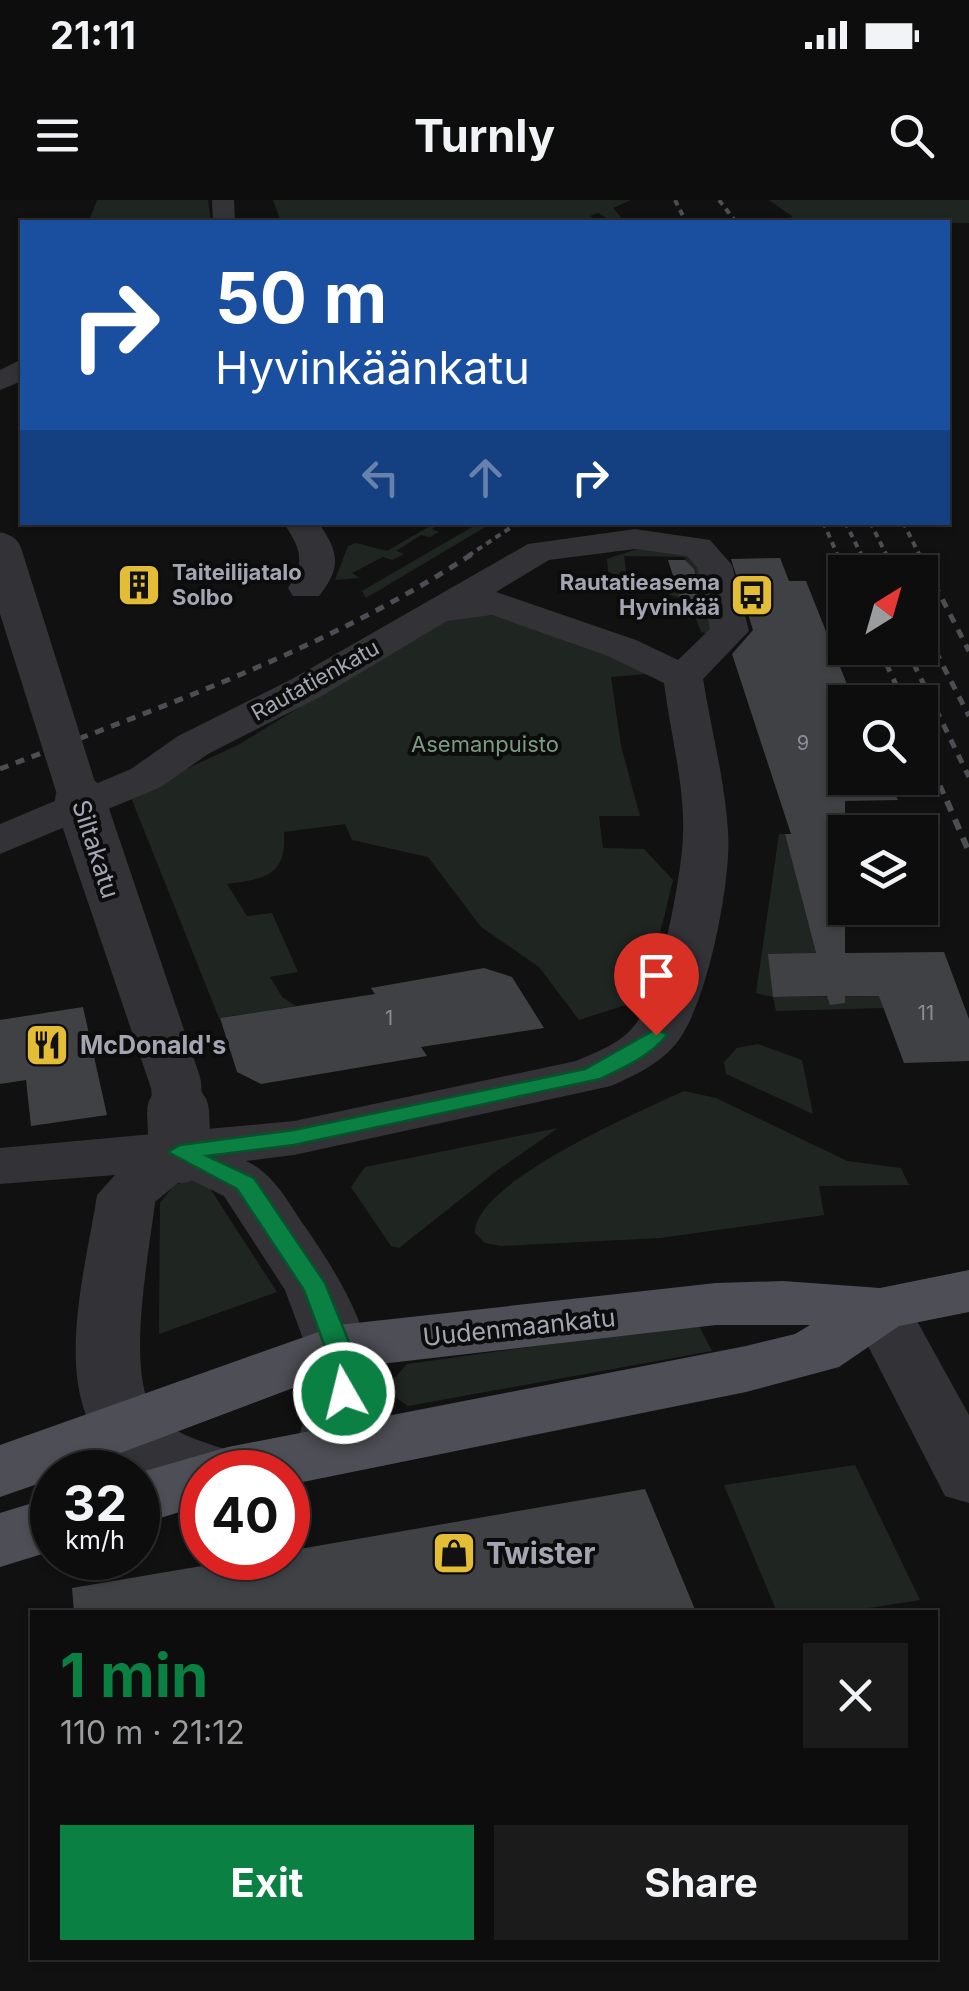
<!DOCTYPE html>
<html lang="en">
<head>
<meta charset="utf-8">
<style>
	:root { --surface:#0d0d0e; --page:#1b1b1c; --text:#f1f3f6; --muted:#9a9c9e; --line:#2d2d2e; --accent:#0b8043 }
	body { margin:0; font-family:Inter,sans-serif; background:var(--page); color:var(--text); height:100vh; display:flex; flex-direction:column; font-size:38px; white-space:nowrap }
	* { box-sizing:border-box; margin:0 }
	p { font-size:32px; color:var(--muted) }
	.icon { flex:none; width:55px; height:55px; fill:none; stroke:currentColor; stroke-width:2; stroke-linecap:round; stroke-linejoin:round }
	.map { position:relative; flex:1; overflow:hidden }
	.sheet { position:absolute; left:30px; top:1410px; width:908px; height:350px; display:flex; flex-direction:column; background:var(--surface); border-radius:0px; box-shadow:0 2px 8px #0004,0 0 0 2px var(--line) }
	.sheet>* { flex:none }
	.banner { position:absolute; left:20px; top:20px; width:930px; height:305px; border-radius:0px; box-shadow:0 2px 8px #0004,0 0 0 2px var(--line); background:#1a4fa0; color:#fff; overflow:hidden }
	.needle { width:65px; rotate:37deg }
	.buttons { position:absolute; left:828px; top:355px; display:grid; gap:20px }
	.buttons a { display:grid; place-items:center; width:110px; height:110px; border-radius:0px; background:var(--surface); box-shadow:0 2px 8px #0004,0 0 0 2px var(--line); font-size:50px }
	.speed { position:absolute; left:30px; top:1250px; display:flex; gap:20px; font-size:50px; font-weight:700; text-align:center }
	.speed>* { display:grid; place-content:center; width:130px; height:130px; border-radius:50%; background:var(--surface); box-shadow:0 2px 8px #0004,0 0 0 2px var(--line); line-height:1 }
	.speed small { font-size:25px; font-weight:400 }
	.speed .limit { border:15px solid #d22; background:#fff; color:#111 }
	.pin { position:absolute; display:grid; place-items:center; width:85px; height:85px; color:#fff; margin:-102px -42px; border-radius:50% 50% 50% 0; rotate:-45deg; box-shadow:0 0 10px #0007 }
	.pin .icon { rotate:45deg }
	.me { position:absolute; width:110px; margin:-55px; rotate:352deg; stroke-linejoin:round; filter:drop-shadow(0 0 8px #0008) }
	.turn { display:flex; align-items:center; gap:35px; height:210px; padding:0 30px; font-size:45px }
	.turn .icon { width:130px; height:130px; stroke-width:2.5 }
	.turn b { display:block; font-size:70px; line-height:85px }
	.lanes { display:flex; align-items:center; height:95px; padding:0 30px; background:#0003; justify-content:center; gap:50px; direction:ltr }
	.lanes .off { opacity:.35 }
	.round { display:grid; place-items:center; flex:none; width:105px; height:105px; border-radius:0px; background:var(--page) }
	.head { display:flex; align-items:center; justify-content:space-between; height:170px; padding:0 30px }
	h1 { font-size:60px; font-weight:700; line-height:75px; color:var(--accent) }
	.action { display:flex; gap:20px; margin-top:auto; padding:20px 30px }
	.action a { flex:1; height:115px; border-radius:0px; background:var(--accent); color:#fff; font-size:40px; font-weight:700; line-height:115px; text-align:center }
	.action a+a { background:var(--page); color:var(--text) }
	.status { display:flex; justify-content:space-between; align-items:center; height:70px; padding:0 50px; background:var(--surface); direction:ltr }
	.status svg { height:28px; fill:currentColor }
	header { display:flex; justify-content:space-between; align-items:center; height:130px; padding:0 30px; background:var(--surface); font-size:45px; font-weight:700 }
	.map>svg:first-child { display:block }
	.green { fill:#1f2621; fill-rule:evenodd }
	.building { fill:#404145 }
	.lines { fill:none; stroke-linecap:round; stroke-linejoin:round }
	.minor { fill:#323237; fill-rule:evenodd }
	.major { fill:#4e4f56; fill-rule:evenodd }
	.rail-far2 { stroke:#4d4e54; stroke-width:4; stroke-dasharray:6 5; stroke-linecap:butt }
	.rail-far1 { stroke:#4d4e54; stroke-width:5; stroke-dasharray:9 8; stroke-linecap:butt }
	.rail { stroke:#4d4e54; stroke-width:6; stroke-dasharray:11 9; stroke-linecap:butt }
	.minor-bridge-far3 { stroke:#323237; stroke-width:31 }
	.minor-bridge-far2 { stroke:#323237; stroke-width:40 }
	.minor-bridge-far1 { stroke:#323237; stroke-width:50 }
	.minor-bridge { stroke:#323237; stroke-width:62 }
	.route { fill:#0b8043; stroke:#07532c; stroke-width:2.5 }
	.labels { text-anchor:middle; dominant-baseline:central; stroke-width:8; stroke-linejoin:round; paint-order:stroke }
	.number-label { font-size:20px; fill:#8a8d97 }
	.far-poi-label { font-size:22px; font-weight:bold; fill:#a3a6b2; stroke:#0c0c0d; text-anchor:start }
	.far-street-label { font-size:22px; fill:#a3a6b2; stroke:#0c0c0d }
	.far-park-label { font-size:22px; fill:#7b9c81; stroke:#0c0c0d }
	.street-label { font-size:25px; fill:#a3a6b2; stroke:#0c0c0d }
	.poi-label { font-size:25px; font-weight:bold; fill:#a3a6b2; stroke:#0c0c0d; text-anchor:start }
	.near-poi-label { font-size:30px; font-weight:bold; fill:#a3a6b2; stroke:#0c0c0d; text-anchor:start }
</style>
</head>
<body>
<div class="status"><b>21:11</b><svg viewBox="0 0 49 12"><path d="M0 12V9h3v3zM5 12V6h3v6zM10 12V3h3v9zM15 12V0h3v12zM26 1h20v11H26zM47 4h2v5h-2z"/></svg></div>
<header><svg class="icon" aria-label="menu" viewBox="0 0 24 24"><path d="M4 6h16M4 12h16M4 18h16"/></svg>Turnly<svg class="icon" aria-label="search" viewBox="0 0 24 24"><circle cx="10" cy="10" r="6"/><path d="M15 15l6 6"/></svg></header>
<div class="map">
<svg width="969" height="1791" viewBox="0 0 969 1791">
	<rect width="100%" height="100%" fill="#111112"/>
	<!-- green -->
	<path class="green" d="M97,0H208L211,22H102L90,18Z
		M273,0H631L613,8L625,22H613L598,13L590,16L600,22H281Z
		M769,0H969V23L780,22L777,19L793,17Z
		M435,323H443L432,329L439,332L430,337L421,335L396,351L404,354L392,360L383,357L352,373L360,378L335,380L348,346L356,343L387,351Z
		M479,323H492L366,398L362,391Z
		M640,348L689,354L699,361L712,435L701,432L690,402L608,372L607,359ZM624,356L685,357L689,379H627Z
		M482,414L499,416L638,466L646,474L611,477L621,546L640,616H599L603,648L644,649L673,680L644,799L579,820L539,767L481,727L428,657L352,640L345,624L284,632C287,676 265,679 227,684L247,716L272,713L298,772L270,777L282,797L296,806L219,818L130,595L238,545L447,417Z
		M779,634H785L816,753L773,797L880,796L884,808L776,811L773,797L756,793Z
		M758,844L802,860L813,914L726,874L724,862L737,848Z
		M684,891L716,898L847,961L901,968L909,985L819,986L824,1015L660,1038L501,1046L485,1043L475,1033C474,982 641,911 684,891Z
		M558,928L495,972L399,1048L391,1046L351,987L365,967Z
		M192,980L209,987L277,1092L159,1134L160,1003L174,985Z
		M698,1124L712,1151L408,1206L392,1195L391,1182L407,1164Z
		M855,1265L920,1400L843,1412H777L724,1285Z"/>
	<!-- building -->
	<path class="building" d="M780,358L789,381H806L854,502H845V578H888L898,600L845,601V753L944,752L969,819V861L904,863L879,796H845V803L830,805L827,796L773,797L768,754L816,753L785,634H791L732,454L753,430L731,359Z
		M668,360H685L694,369L704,419H687Z
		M484,768L512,777L544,828L421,847L427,856L261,884L237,872L220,818L375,794L371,788Z
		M83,807L107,915L31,926L26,880L0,884V820Z
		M645,1289L696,1412H74L72,1388L249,1358H288V1351Z"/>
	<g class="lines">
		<!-- minor -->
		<path class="minor" d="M212,0H234L235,22H213Z
			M22,159V181L0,190V170Z
			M283,322H318C339,352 342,367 319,396H293L288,388C306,361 301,349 283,322Z
			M635,329L710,340L732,365L749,431L703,479C711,529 725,581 728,631C732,680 707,808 675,845C658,865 635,875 611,886L294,955L246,961C275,974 288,1003 306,1028C355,1099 402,1183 354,1267L330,1275L306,1267L296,1250L310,1193L306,1147L285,1090L224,996L185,977L155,1002C150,1049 123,1181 157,1216C177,1237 214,1245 241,1254L251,1272H202V1293C170,1283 122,1271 101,1242C53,1179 86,1068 97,995L115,975L0,984V948L294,921L576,861C596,852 620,844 634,826C659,797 682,675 683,635C685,586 670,532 664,483L608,456L492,415L447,421L320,497L208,554L161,587L0,654V624L131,569L178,536L292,479L528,344ZM635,349L687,356L697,367L710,429L678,460L636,440L496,392L549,360Z
			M880,1088L902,1094L969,1215V1303L945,1296L849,1109L858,1094Z"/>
		<!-- major -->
		<path class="major" d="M969,1070V1112L899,1126L839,1167L746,1192L288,1285V1272H202V1305L138,1325V1273L228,1247L746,1146L795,1134L810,1125H716L346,1168L70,1272H52V1279L0,1297V1245L338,1125L716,1083L783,1081L880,1088Z
			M52,1297V1351L0,1367V1313Z"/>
		<!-- rail-far2 -->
		<path class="rail-far2" d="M675,0L686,22
			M719,0L736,22
			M823,322L838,356
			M845,322L862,356
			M870,322L887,356
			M903,322L920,356
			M468,356L519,322"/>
		<!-- rail-far1 -->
		<path class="rail-far1" d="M837,354L845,372
			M861,354L870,372
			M886,354L895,372
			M919,354L969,451
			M920,421L969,516
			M879,448L904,502
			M906,448L969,577
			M920,539L948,604
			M0,569C160,507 328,449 472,354"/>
		<!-- rail -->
		<path class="rail" d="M947,601L969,652"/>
		<!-- minor-bridge-far3 -->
		<path class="minor-bridge-far3" d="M0,348L3,356"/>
		<!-- minor-bridge-far2 -->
		<path class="minor-bridge-far2" d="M2,354L81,604"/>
		<!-- minor-bridge-far1 -->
		<path class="minor-bridge-far1" d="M80,601L176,884L178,914"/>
		<!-- minor-bridge -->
		<path class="minor-bridge" d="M178,912L180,952"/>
	</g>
	<!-- route -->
	<path class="route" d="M656,829L667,835C649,857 625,867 600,879L294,945L207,956L254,978L325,1083L351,1147L357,1193L344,1203L330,1193L325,1147L304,1090L237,989L168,952L180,945L294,930L585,869Z"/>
	<!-- icons -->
	<defs>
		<g id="building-square" transform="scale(2.25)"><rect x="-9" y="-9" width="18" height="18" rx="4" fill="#e4bd37" stroke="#0c0c0d"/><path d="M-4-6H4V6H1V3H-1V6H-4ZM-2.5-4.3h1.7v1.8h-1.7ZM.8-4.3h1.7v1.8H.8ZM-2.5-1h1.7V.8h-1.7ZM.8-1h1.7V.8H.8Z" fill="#111"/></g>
		<g id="bus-square" transform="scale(2.25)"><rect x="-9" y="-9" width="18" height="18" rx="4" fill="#e4bd37" stroke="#0c0c0d"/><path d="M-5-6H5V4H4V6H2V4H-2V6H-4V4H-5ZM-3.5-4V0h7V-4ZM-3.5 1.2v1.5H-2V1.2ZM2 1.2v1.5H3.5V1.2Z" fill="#111"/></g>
		<g id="restaurant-square" transform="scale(2.25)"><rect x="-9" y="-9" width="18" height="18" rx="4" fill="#e4bd37" stroke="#0c0c0d"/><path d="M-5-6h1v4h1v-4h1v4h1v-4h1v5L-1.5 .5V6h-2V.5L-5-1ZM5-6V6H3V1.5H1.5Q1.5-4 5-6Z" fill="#111"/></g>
		<g id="shop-square" transform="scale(2.25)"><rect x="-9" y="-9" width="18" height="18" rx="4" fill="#e4bd37" stroke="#0c0c0d"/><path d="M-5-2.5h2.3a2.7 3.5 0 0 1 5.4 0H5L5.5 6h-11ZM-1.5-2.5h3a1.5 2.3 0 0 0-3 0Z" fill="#111"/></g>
	</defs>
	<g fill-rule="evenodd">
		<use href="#building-square" x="139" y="385"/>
		<use href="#bus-square" x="752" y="395"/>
		<use href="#restaurant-square" x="47" y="845"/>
		<use href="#shop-square" x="454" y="1353"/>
	</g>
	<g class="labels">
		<!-- number labels -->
		<g class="number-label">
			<text x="803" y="543">9</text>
			<text x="926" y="813">11</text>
			<text x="389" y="818">1</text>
		</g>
		<!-- far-poi labels -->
		<g class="far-poi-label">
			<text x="172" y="372">Taiteilijatalo<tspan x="172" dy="25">Solbo</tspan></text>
			<text x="720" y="382" text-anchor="end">Rautatieasema<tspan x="720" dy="25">Hyvinkää</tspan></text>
		</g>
		<!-- far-street labels -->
		<g class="far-street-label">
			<text transform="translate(315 480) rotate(-29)">Rautatienkatu</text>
		</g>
		<!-- far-park labels -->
		<g class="far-park-label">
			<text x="485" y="544">Asemanpuisto</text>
		</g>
		<!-- street labels -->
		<g class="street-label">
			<text transform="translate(96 649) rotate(72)">Siltakatu</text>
			<text transform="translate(519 1127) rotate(-6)">Uudenmaankatu</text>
		</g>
		<!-- poi labels -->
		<g class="poi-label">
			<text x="80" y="845">McDonald's</text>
		</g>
		<!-- near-poi labels -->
		<g class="near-poi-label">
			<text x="486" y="1353">Twister</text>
		</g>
	</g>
</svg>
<div class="buttons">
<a><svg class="needle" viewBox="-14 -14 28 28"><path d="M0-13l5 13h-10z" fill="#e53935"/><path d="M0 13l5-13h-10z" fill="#9a9c9e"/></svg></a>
<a><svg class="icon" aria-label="search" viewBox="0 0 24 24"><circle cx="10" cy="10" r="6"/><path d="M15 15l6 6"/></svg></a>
<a><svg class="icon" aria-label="layers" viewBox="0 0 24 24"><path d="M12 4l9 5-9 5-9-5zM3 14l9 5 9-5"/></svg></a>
</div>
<div class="speed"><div>32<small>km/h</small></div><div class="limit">40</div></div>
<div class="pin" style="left:656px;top:835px;background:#d93025"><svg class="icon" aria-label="arrive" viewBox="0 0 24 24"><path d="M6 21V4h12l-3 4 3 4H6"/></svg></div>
<svg class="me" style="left:344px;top:1193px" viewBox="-20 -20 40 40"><circle r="17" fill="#0b8043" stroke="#fff" stroke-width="3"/><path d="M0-11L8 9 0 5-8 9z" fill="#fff"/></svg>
<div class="banner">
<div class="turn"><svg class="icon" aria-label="right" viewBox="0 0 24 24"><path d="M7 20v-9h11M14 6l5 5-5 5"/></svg><div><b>50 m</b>Hyvinkäänkatu</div></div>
<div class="lanes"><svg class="icon off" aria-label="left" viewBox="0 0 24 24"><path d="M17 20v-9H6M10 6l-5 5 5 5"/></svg><svg class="icon off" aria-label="ahead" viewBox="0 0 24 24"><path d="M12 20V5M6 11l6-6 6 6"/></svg><svg class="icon" aria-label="right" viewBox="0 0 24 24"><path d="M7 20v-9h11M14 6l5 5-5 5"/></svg></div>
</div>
<section class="sheet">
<div class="head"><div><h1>1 min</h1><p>110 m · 21:12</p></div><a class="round"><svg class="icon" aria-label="close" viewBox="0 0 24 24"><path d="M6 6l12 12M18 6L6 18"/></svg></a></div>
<div class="action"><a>Exit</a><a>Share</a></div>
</section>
</div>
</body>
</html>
